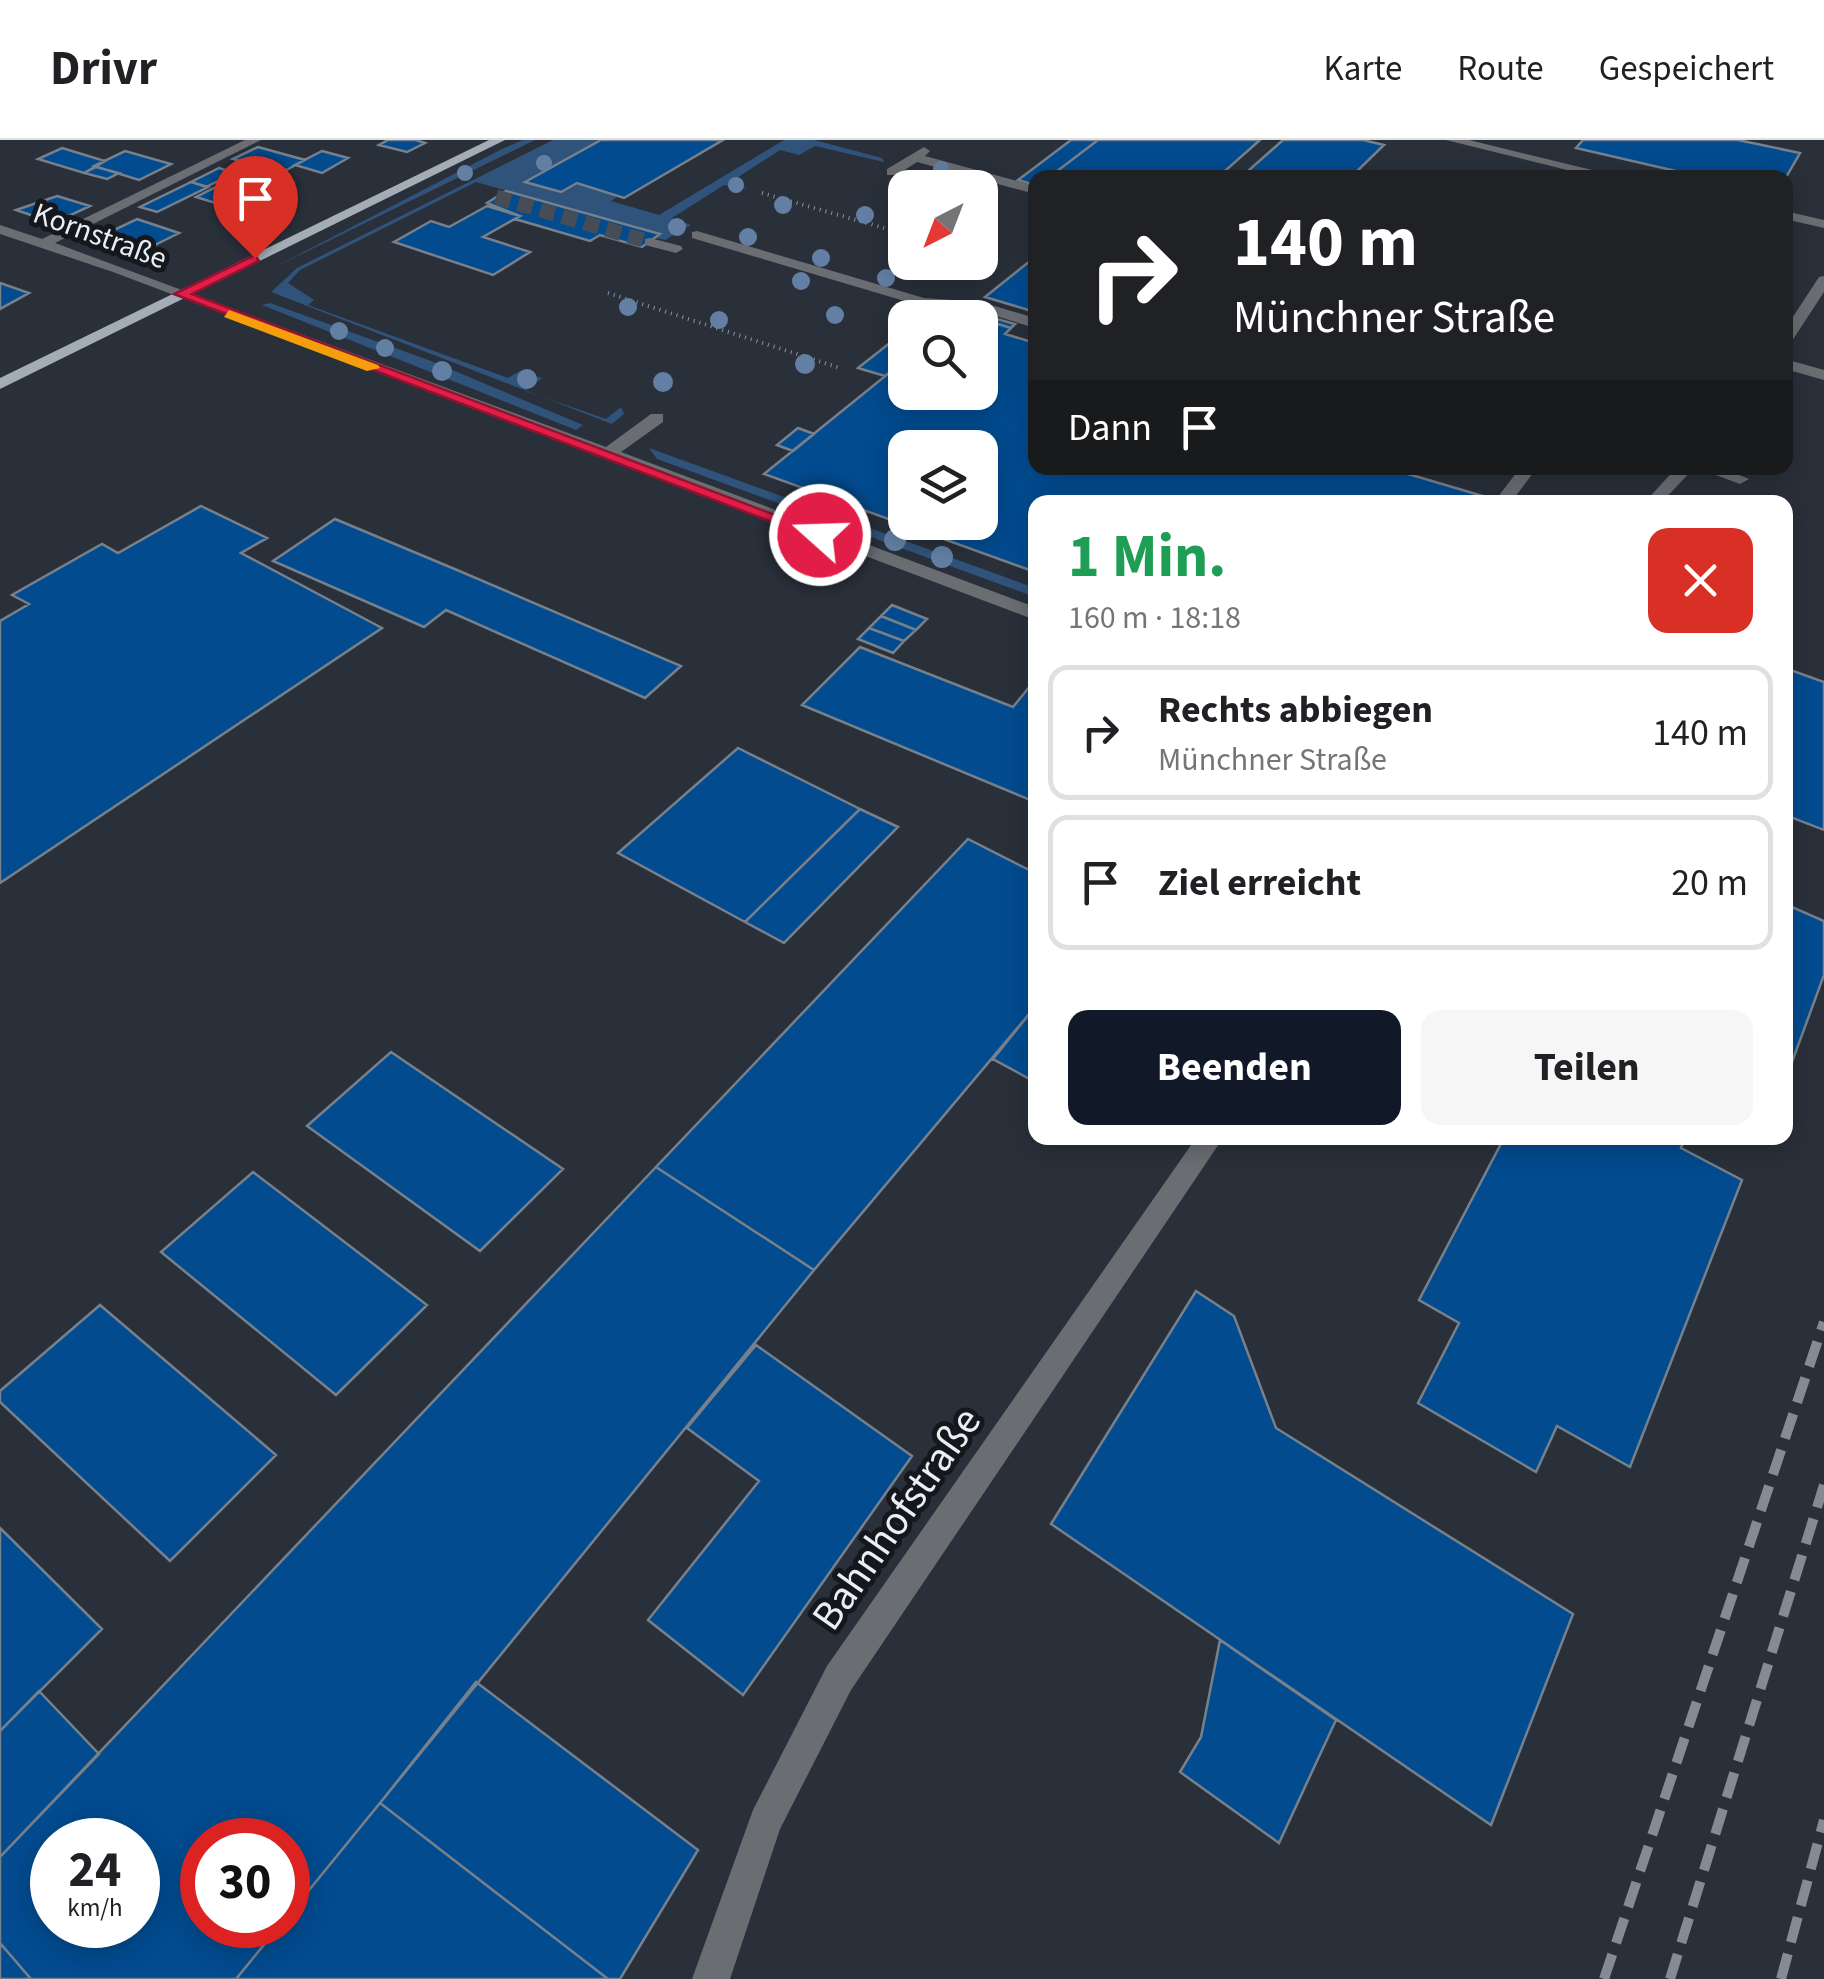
<!DOCTYPE html>
<html lang="de">
<head>
<meta charset="utf-8">
<style>
	:root { --surface:#fff; --page:#f6f6f6; --text:#202124; --muted:#757577; --line:#e0e0e0; --accent:#111827 }
	body { margin:0; font-family:"Source Sans 3",sans-serif; background:var(--page); color:var(--text); height:100vh; display:flex; flex-direction:column; font-size:38px; white-space:nowrap }
	* { box-sizing:border-box; margin:0 }
	p { font-size:32px; color:var(--muted) }
	.icon { flex:none; width:55px; height:55px; fill:none; stroke:currentColor; stroke-width:2; stroke-linecap:round; stroke-linejoin:round }
	.map { position:relative; flex:1; overflow:hidden }
	.panel { position:absolute; left:1028px; top:355px; width:765px; height:650px; display:flex; flex-direction:column; background:var(--surface); border-radius:20px; box-shadow:0 5px 25px #0003 }
	.panel>* { flex:none }
	.hud { position:absolute; left:1028px; top:30px; width:765px; height:305px; border-radius:20px; box-shadow:0 5px 25px #0003; background:#202124; color:#fff; overflow:hidden }
	.needle { width:65px; rotate:222deg }
	.controls { position:absolute; left:888px; top:30px; display:grid; gap:20px }
	.controls a { display:grid; place-items:center; width:110px; height:110px; border-radius:20px; background:var(--surface); box-shadow:0 5px 25px #0003; font-size:50px }
	.speed { position:absolute; left:30px; top:1678px; display:flex; gap:20px; font-size:50px; font-weight:700; text-align:center }
	.speed>* { display:grid; place-content:center; width:130px; height:130px; border-radius:50%; background:var(--surface); box-shadow:0 5px 25px #0003; line-height:1 }
	.speed small { font-size:25px; font-weight:400 }
	.speed .limit { border:15px solid #d22; background:#fff; color:#111 }
	.pin { position:absolute; display:grid; place-items:center; width:85px; height:85px; color:#fff; margin:-102px -42px; border-radius:50% 50% 50% 0; rotate:-45deg; box-shadow:0 0 10px #0007 }
	.pin .icon { rotate:45deg }
	.me { position:absolute; width:110px; margin:-55px; rotate:290deg; stroke-linejoin:round; filter:drop-shadow(0 0 8px #0008) }
	.turn { display:flex; align-items:center; gap:35px; height:210px; padding:0 40px; font-size:45px }
	.turn .icon { width:130px; height:130px; stroke-width:2.5 }
	.turn b { display:block; font-size:70px; line-height:85px }
	.then { display:flex; align-items:center; height:95px; padding:0 40px; background:#0003; gap:20px; font-size:38px }
	.round { display:grid; place-items:center; flex:none; width:105px; height:105px; border-radius:20px; background:var(--page) }
	.head { display:flex; align-items:center; justify-content:space-between; height:170px; padding:0 40px }
	h1 { font-size:60px; font-weight:700; line-height:75px; color:#1e9e55 }
	.primary-button { display:flex; gap:20px; margin-top:auto; padding:20px 40px }
	.primary-button a { flex:1; height:115px; border-radius:20px; background:var(--accent); color:#fff; font-size:40px; font-weight:700; line-height:115px; text-align:center }
	.primary-button a+a { background:var(--page); color:var(--text) }
	ul { padding:0; list-style:none }
	li { display:flex; align-items:center; gap:30px; height:135px; margin:0 20px 15px; padding:0 20px; border:5px solid var(--line); border-radius:20px }
	li div { flex:1 }
	li b { display:block; font-size:38px }
	li em { font-style:normal }
	header { display:flex; align-items:center; gap:60px; box-sizing:border-box; height:140px; padding:0 50px; background:var(--surface); border-bottom:2px solid var(--line) }
	header strong { font-size:48px }
	nav { display:flex; gap:55px; margin-inline-start:auto; font-size:35px }
	.map>svg:first-child { display:block }
	.green { fill:#30537c }
	.building { fill:#024b8f; stroke:#77808b; stroke-width:2.5; fill-rule:evenodd }
	.lines { fill:none; stroke-linecap:round; stroke-linejoin:round }
	.minor-tunnel { stroke:#464d56; stroke-width:15; stroke-dasharray:15 8; stroke-linecap:butt }
	.path { stroke:#8d939b; stroke-width:4; stroke-dasharray:1 5; stroke-linecap:butt }
	.minor { fill:#6a6e73; fill-rule:evenodd }
	.major { fill:#a4adb6; fill-rule:evenodd }
	.rail { stroke:#858b93; stroke-width:10; stroke-dasharray:26 12; stroke-linecap:butt }
	.tree { fill:#6380a4 }
	.route { fill:#e11d48; stroke:#92132f; stroke-width:2.5 }
	.slow { fill:#f59e0b }
	.labels { text-anchor:middle; dominant-baseline:central; stroke-width:10; stroke-linejoin:round; paint-order:stroke }
	.far-street-label { font-size:30px; fill:#eaeff5; stroke:#14181c }
	.near-street-label { font-size:42px; fill:#eaeff5; stroke:#14181c }
</style>
</head>
<body>
<header>
<strong>Drivr</strong>
<nav><a>Karte</a><a>Route</a><a>Gespeichert</a></nav>
</header>
<div class="map">
<svg width="1824" height="1839" viewBox="0 0 1824 1839">
	<rect width="100%" height="100%" fill="#29303a"/>
	<!-- green -->
	<path class="green" d="M523,0H535L271,129L502,9Z
		M553,0H601L527,42L561,52L577,43L618,56L611,61L659,75L784,0H814L882,18L884,22L815,6L799,15L780,10L732,41L747,49L724,45L672,78L691,85L665,100L656,98L659,94L476,42L300,130L288,143L314,160L308,165L508,238L520,231L542,238L525,251L606,279L621,267L624,274L612,284L271,152L297,128Z
		M270,163L431,221L583,285L576,290L262,165Z
		M649,308L1035,448V457L657,319Z"/>
	<!-- building -->
	<path class="building" d="M388,0H416L425,3L407,12L379,5Z
		M601,0H723L624,58L577,43L561,52L525,42Z
		M1071,0H1098L1048,38H1035V45L1018,40Z
		M1098,0H1260L1217,38H1048Z
		M1283,0H1363L1384,5L1350,38H1240Z
		M1583,0H1738L1800,13L1785,39L1706,38L1576,8Z
		M258,7L305,20L281,33L233,19Z
		M62,8L105,21L84,33L38,19Z
		M125,11L171,24L139,40L94,26Z
		M322,11L348,18L322,33L295,25Z
		M96,27L119,33L107,39L84,33Z
		M219,28L234,33L206,47L191,42Z
		M191,42L208,47L157,72L140,67Z
		M224,43L269,57L241,71L196,57Z
		M506,51L660,94L642,107L600,95L590,101L515,79L520,76L487,63Z
		M57,56L90,66L54,83L16,70Z
		M487,66L520,76L483,97L530,112L493,135L394,102L431,81L449,87Z
		M137,79L179,93L141,112L99,97Z
		M1035,117V172L985,157Z
		M0,143L29,153L0,169Z
		M976,173L1015,184L1011,188L980,178H939Z
		M980,179L1011,188L1005,194L1035,203V328H1388L1503,362H1035V432L764,334L905,220V252H980ZM905,308H980V382H905Z
		M905,191V220L885,236L858,228Z
		M798,288L814,294L793,311L777,305Z
		M201,366L267,398L241,413L382,488L0,743V481L29,464L12,455L102,404L118,413Z
		M335,379L457,430L681,526L645,558L446,470L424,487L273,421Z
		M892,465L927,479L916,490L881,476Z
		M881,476L916,490L904,501L869,488Z
		M869,488L904,501L893,513L858,499Z
		M860,507L1013,567L1035,540V662L802,565Z
		M1785,528L1824,542V690L1785,675Z
		M738,608L860,669L745,782L618,713Z
		M860,669L898,687L784,803L745,782Z
		M968,699L1035,733V867L814,1130L656,1027Z
		M1785,764L1824,781V835L1785,941Z
		M1035,867V942L993,919Z
		M391,912L563,1029L480,1111L307,986Z
		M1504,998H1685L1681,1008L1742,1040L1630,1327L1557,1286L1536,1332L1418,1263L1459,1183L1419,1160Z
		M656,1027L814,1130L288,1776V1700H202V1785H280L236,1839H31L0,1803V1717ZM52,1700H138V1785H52Z
		M253,1032L427,1165L336,1255L161,1112Z
		M1196,1151L1234,1176L1276,1288L1573,1474L1491,1685L1051,1384Z
		M100,1165L276,1315L170,1421L0,1262V1251Z
		M756,1205L912,1316L743,1555L648,1480L759,1341L687,1288Z
		M0,1388L102,1489L0,1591Z
		M1220,1500L1336,1580L1279,1703L1180,1632L1201,1597Z
		M476,1542L698,1710L620,1839H608L380,1663Z
		M39,1551L99,1614L0,1717V1591Z
		M380,1663L608,1839H236L280,1785H288V1776Z
		M0,1803L31,1839H0Z"/>
	<g class="lines">
		<!-- minor-tunnel -->
		<path class="minor-tunnel" d="M496,57L650,102"/>
		<!-- path -->
		<path class="path" d="M762,53L905,94
			M608,153L840,228"/>
		<!-- minor -->
		<path class="minor" d="M245,0H261L55,103L606,307L651,274H663V282L621,312L1035,467V480L113,132L0,94V85L42,99Z
			M1446,0H1469L1625,38H1599Z
			M924,7L930,11L925,16L1035,46V54L917,22L897,35H887V29Z
			M1785,71L1824,80V88L1785,79Z
			M697,91L924,158L981,162L1035,178V188L980,171L918,165L692,98V92Z
			M650,98L681,106L683,109L676,113L645,105V99Z
			M1824,136V152L1790,204L1785,206V189L1819,137Z
			M1785,219L1824,230V240L1785,229Z
			M1520,328H1537L1511,362H1494Z
			M1676,328H1694L1662,362H1645Z
			M1697,328H1722L1749,339L1740,344Z
			M1196,998H1223L851,1550L780,1689L730,1839H692L753,1670L827,1526Z"/>
		<!-- major -->
		<path class="major" d="M489,0H505L0,249V238Z"/>
		<!-- rail -->
		<path class="rail" d="M1604,1839L1824,1182
			M1670,1839L1824,1345
			M1781,1839L1824,1680"/>
	</g>
	<!-- trees -->
	<g class="tree">
		<circle cx="544" cy="23" r="8"/>
		<circle cx="941" cy="29" r="8"/>
		<circle cx="465" cy="33" r="8"/>
		<circle cx="736" cy="45" r="8"/>
		<circle cx="783" cy="65" r="9"/>
		<circle cx="865" cy="75" r="9"/>
		<circle cx="677" cy="87" r="9"/>
		<circle cx="748" cy="97" r="9"/>
		<circle cx="821" cy="118" r="9"/>
		<circle cx="886" cy="138" r="9"/>
		<circle cx="801" cy="141" r="9"/>
		<circle cx="628" cy="167" r="9"/>
		<circle cx="835" cy="175" r="9"/>
		<circle cx="719" cy="180" r="9"/>
		<circle cx="339" cy="191" r="9"/>
		<circle cx="385" cy="208" r="9"/>
		<circle cx="805" cy="224" r="10"/>
		<circle cx="442" cy="231" r="10"/>
		<circle cx="527" cy="239" r="10"/>
		<circle cx="663" cy="242" r="10"/>
		<circle cx="805" cy="368" r="10"/>
		<circle cx="850" cy="385" r="11"/>
		<circle cx="895" cy="400" r="11"/>
		<circle cx="942" cy="417" r="11"/>
	</g>
	<!-- route -->
	<path class="route" d="M255,115L259,121L192,154L828,395L814,398L174,154Z"/>
	<!-- slow -->
	<path class="slow" d="M229,170L378,225L380,228L367,231L224,177Z"/>
	<g class="labels">
		<!-- far-street labels -->
		<g class="far-street-label">
			<text transform="translate(100 96) rotate(20)">Kornstraße</text>
		</g>
		<!-- near-street labels -->
		<g class="near-street-label">
			<text transform="translate(897 1379) rotate(-55)">Bahnhofstraße</text>
		</g>
	</g>
</svg>
<div class="controls">
<a><svg class="needle" viewBox="-14 -14 28 28"><path d="M0-13l5 13h-10z" fill="#e53935"/><path d="M0 13l5-13h-10z" fill="#757577"/></svg></a>
<a><svg class="icon" aria-label="search" viewBox="0 0 24 24"><circle cx="10" cy="10" r="6"/><path d="M15 15l6 6"/></svg></a>
<a><svg class="icon" aria-label="layers" viewBox="0 0 24 24"><path d="M12 4l9 5-9 5-9-5zM3 14l9 5 9-5"/></svg></a>
</div>
<div class="speed"><div>24<small>km/h</small></div><div class="limit">30</div></div>
<div class="pin" style="left:255px;top:118px;background:#d93025"><svg class="icon" aria-label="arrive" viewBox="0 0 24 24"><path d="M6 21V4h12l-3 4 3 4H6"/></svg></div>
<svg class="me" style="left:820px;top:395px" viewBox="-20 -20 40 40"><circle r="17" fill="#e11d48" stroke="#fff" stroke-width="3"/><path d="M0-11L8 9 0 5-8 9z" fill="#fff"/></svg>
<div class="hud">
<div class="turn"><svg class="icon" aria-label="right" viewBox="0 0 24 24"><path d="M7 20v-9h11M14 6l5 5-5 5"/></svg><div><b>140 m</b>Münchner Straße</div></div>
<div class="then">Dann<svg class="icon" aria-label="arrive" viewBox="0 0 24 24"><path d="M6 21V4h12l-3 4 3 4H6"/></svg></div>
</div>
<section class="panel">
<div class="head"><div><h1>1 Min.</h1><p>160 m · 18:18</p></div><a class="round" style="background:#d93025;color:#fff"><svg class="icon" aria-label="close" viewBox="0 0 24 24"><path d="M6 6l12 12M18 6L6 18"/></svg></a></div>
<ul>
<li><svg class="icon" aria-label="right" viewBox="0 0 24 24"><path d="M7 20v-9h11M14 6l5 5-5 5"/></svg><div><b>Rechts abbiegen</b><p>Münchner Straße</p></div><em>140 m</em></li>
<li><svg class="icon" aria-label="arrive" viewBox="0 0 24 24"><path d="M6 21V4h12l-3 4 3 4H6"/></svg><div><b>Ziel erreicht</b></div><em>20 m</em></li>
</ul>
<div class="primary-button"><a>Beenden</a><a>Teilen</a></div>
</section>
</div>
</body>
</html>
